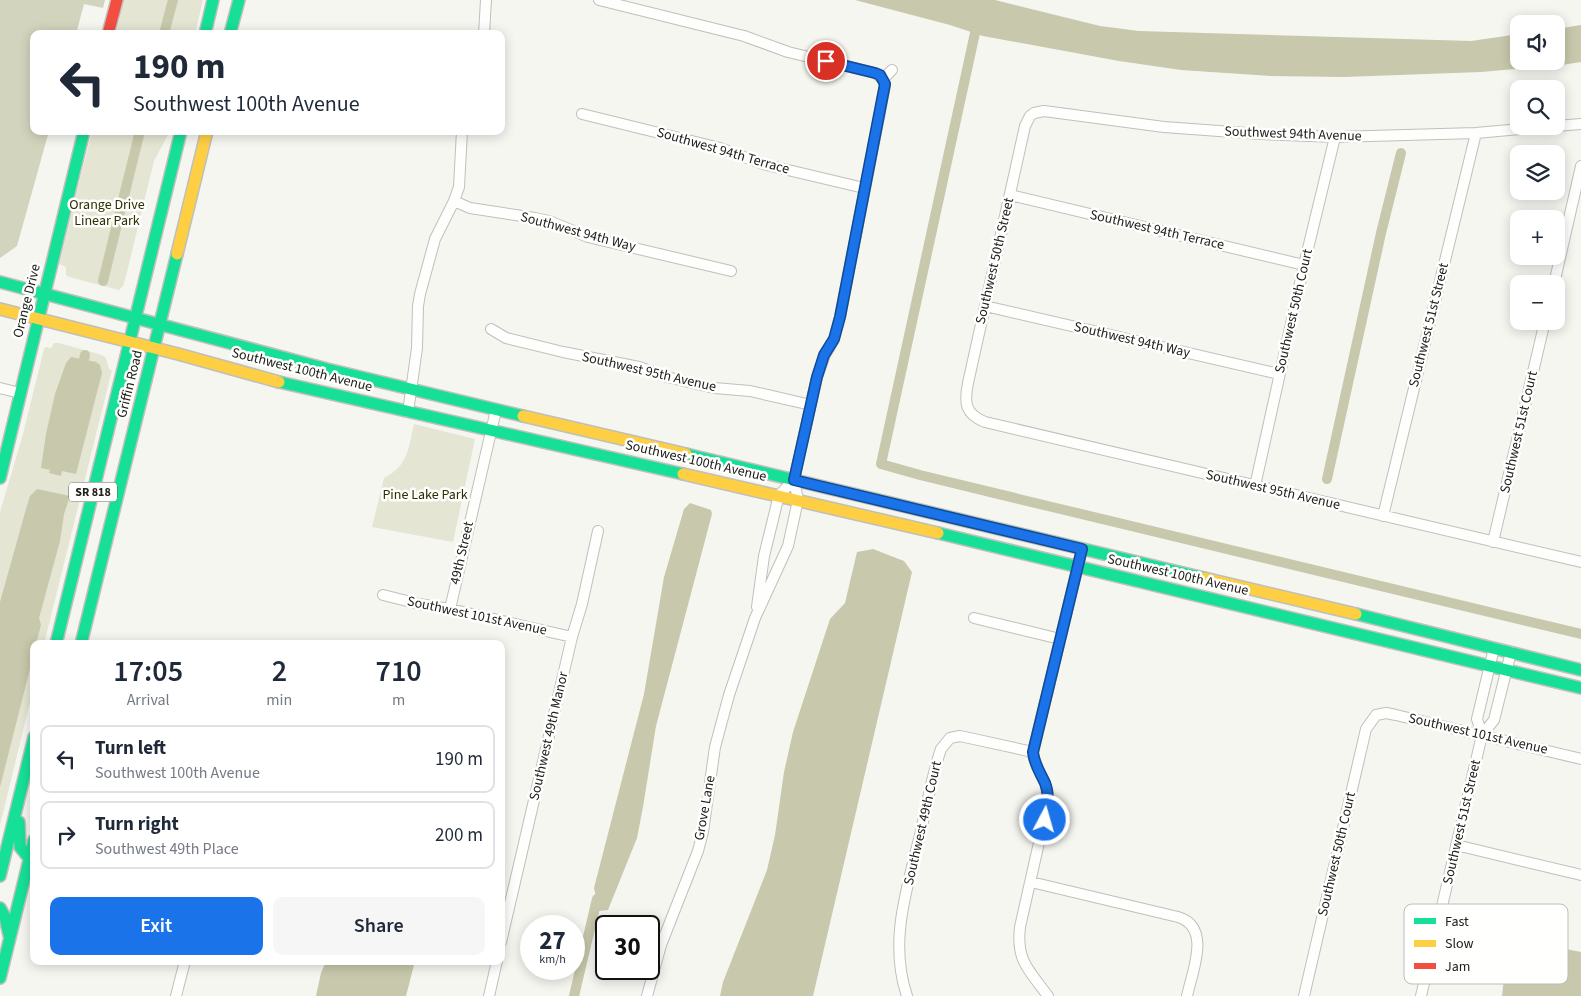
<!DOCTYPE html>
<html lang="en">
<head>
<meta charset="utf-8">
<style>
	:root { --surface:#fff; --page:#f6f6f7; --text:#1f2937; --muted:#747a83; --line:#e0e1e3; --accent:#1a73e8 }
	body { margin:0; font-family:"Source Sans 3",sans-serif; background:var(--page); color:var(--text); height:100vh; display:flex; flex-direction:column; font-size:19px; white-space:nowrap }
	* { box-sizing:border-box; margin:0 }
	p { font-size:16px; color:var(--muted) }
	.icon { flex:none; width:28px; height:28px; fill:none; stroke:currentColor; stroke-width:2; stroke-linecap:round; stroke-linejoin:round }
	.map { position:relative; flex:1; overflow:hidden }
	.details { position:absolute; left:30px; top:640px; width:475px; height:325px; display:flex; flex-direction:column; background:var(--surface); border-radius:10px; box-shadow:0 2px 12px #0003 }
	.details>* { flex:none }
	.banner { position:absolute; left:30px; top:30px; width:475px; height:105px; border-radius:10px; box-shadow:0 2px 12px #0003; background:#fff; color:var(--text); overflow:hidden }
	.controls { position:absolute; left:1510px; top:15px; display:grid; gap:10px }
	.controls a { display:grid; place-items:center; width:55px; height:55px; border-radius:10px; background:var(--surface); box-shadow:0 2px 12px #0003; font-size:25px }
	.speed { position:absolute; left:520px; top:915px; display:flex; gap:10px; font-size:25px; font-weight:700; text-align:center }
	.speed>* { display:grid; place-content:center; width:65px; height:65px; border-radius:50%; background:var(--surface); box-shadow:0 2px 12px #0003; line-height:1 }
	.speed small { font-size:12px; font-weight:400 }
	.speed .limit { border:2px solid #111; border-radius:8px; background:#fff; color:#111 }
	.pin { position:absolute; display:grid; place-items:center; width:42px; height:42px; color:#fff; margin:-21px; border:2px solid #fff; border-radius:50%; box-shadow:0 1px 5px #0007 }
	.me { position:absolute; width:55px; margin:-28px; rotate:6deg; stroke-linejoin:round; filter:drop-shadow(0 0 4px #0008) }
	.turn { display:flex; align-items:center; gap:18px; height:105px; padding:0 20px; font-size:22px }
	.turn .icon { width:65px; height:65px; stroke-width:2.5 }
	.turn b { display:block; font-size:35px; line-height:42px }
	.eta { display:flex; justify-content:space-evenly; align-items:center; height:85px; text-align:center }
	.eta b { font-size:30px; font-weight:600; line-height:35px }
	.primary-button { display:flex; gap:10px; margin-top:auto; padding:10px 20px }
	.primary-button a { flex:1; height:58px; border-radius:10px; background:var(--accent); color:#fff; font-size:20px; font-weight:600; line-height:58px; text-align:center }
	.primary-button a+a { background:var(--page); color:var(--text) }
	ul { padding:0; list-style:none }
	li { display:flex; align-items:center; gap:15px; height:68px; margin:0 10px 8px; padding:0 10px; border:2px solid var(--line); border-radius:10px }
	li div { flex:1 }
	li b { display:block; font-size:19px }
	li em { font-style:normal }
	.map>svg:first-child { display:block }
	.green { fill:#e4e5d2 }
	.forest { fill:#d3d4bd }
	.water { fill:#c8c8ac }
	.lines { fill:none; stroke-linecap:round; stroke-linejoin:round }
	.canal { stroke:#c8c8ac; stroke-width:10 }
	.street-casing { stroke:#bfbfbc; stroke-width:12 }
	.fast-casing { stroke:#bfbfbc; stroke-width:14 }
	.slow-casing { stroke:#bfbfbc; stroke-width:14 }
	.jam-casing { stroke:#bfbfbc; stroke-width:14 }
	.street { stroke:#fefefd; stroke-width:10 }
	.fast { stroke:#16e098; stroke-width:11 }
	.slow { stroke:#ffcf43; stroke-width:11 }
	.jam { stroke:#f24e42; stroke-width:11 }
	.route-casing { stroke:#114b97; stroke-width:12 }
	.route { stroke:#1a73e8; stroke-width:9 }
	.labels { text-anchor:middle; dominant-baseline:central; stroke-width:5; stroke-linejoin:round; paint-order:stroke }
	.shield { fill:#fffffe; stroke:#636361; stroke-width:1 }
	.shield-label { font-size:12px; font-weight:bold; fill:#20201e }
	.street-label { font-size:14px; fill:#20201e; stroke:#fffffe }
	.park-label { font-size:14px; fill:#2f2d00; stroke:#fffffe }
	.key { fill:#fffffe; stroke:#bcbcbb; stroke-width:1 }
	.key-label { font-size:14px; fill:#20201e }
</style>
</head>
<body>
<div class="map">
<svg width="1581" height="996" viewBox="0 0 1581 996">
	<rect width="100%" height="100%" fill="#f6f6f1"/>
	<!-- green -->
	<path class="green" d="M124,0H203L195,34H116Z
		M92,131H170L154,161L126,276L123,286L119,290L69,277L66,275V267L59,264Z
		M54,343H59L102,355L106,358L109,369L112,370L44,644H34V686L0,825V512L23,434L44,349L45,347L51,348Z
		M414,424L475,439L453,542L372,527L384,478C409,465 408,449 414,424Z"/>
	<!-- forest -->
	<path class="forest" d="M0,0H105L103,8L84,4L76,34H34V131H49L17,246L0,258Z"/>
	<!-- water -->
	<path class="water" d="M855,0H995L1100,26L1139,31L1471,41L1519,34V61H1556V29L1581,25V62L1562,65L1481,72L1344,77L1271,76L1181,70L1119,61L983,36L950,25Z
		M71,357L96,362L100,365L102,373L76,474L62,471L61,476L49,473L50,470L41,468L46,434L55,394L66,363Z
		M37,489L70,496L64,514L60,541L39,618L41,625L36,644H34V653L0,787V602L26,509L30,496Z
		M690,503L711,510L712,514L656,726L643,807L637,838L608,910L599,911L594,888L644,694L664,577L684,509Z
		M873,549L904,561L912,572L813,996H720L723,982L767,870L775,835L784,772L793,732L830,619L845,603L857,552Z
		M1521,940L1581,952V996H1502L1505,968Z
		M326,961H415L406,996H316L321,973Z"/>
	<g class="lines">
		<!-- canal -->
		<path class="canal" d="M975,33L881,464L920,475L1052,507L1581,634
			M164,34L173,0
			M103,281L140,131
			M81,373L85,355
			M1327,479L1381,233L1401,153
			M574,996L597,899"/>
		<!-- street casing -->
		<g class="street-casing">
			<path id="street" d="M599,0L744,36L788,52L875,73L883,79
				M484,34L486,0
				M883,79L892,70
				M582,114L720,148L763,164L864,188
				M1553,126L1476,133L1335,137L1260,134L1164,127L1044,111L1034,113L1030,116L1025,126L968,383C964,403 965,414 985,422L1581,562
				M1556,126L1581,124
				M1010,195L1304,265
				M454,201L470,208L535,218L549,221L588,237L731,271
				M1554,284L1581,166
				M985,306L1279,374
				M491,329L506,338L563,352L639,367L667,377L714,388L750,391L811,405
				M0,388L20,393
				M408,412L417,348L418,306L420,294L435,239L454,201L459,187L462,131
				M1255,486L1304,265L1335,137
				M1383,516L1476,133
				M1493,542L1545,321
				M383,595L419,604L450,609L572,637
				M757,607L764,556L779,495L794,480
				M450,609L496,410
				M974,618L1060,639
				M1482,735L1477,719L1494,648
				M1456,845L1581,875
				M1031,882L1178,917C1212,927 1192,972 1187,996
				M501,942L572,637L582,604L598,531
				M176,996L185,961
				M489,996L497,961
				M647,996L661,945L698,851L703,832L715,747L729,695L755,618L788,546L798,500L794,480L817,377L825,355L834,339L840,317L884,91L885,85L883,79
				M907,996C888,940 908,886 921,831C927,804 932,775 941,749L950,738L960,736L1033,752
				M1048,996C1029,970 1016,961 1020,927L1047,807C1047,798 1048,790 1045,783C1040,772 1034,764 1033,752L1082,549
				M1304,996L1366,729L1376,715L1386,713L1396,715L1581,759
				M1421,996L1482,735L1494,720L1511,652"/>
		</g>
		<!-- fast casing -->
		<g class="fast-casing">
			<path id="fast" d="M205,34L213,0
				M230,34L239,0
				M0,282L327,369L523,416
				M279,382L683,474
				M686,454L1204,578
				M0,478L84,131
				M938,533L1581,688
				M1356,614L1581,670
				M56,644L181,131
				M81,644L177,254
				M19,822L20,847L29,858
				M0,876L34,737
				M0,908L5,917L9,935
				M0,978L34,840"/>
		</g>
		<!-- slow casing -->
		<g class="slow-casing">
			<path id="slow" d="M177,254L207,131
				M0,309L178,354L279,382
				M523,416L686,454
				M683,474L938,533
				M1204,578L1356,614"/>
		</g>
		<!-- jam casing -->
		<g class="jam-casing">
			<path id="jam" d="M108,34L117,0"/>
		</g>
		<!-- street -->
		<use href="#street" class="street"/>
		<!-- fast -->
		<use href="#fast" class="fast"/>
		<!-- slow -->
		<use href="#slow" class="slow"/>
		<!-- jam -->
		<use href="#jam" class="jam"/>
	</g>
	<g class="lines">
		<!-- route casing -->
		<g class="route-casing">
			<path id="route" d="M826,61L875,73L880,75L885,84L840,317L834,339L824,355L817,377L794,480L1082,549L1033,752C1034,764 1040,772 1045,783C1050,795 1047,807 1045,820"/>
		</g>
		<!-- route -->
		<use href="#route" class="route"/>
	</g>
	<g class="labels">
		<!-- shield labels -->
		<rect class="shield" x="69" y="482.5" width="48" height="19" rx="4"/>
		<g class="shield-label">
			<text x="93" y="492">SR 818</text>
		</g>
		<!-- street labels -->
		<g class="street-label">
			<text transform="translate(1293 134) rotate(2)">Southwest 94th Avenue</text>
			<text transform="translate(723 151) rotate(16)">Southwest 94th Terrace</text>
			<text transform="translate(1157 230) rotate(13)">Southwest 94th Terrace</text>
			<text transform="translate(578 232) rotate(15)">Southwest 94th Way</text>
			<text transform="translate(995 261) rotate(-77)">Southwest 50th Street</text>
			<text transform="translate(27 301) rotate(-76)">Orange Drive</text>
			<text transform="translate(1294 311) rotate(-77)">Southwest 50th Court</text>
			<text transform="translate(1429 325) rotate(-76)">Southwest 51st Street</text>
			<text transform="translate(1132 340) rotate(13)">Southwest 94th Way</text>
			<text transform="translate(302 370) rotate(14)">Southwest 100th Avenue</text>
			<text transform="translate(649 372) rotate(13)">Southwest 95th Avenue</text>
			<text transform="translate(130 384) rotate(-76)">Griffin Road</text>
			<text transform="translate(1519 432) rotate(-77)">Southwest 51st Court</text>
			<text transform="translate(696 461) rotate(13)">Southwest 100th Avenue</text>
			<text transform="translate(1273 490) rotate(13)">Southwest 95th Avenue</text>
			<text transform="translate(462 553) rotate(-77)">49th Street</text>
			<text transform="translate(1178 575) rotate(13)">Southwest 100th Avenue</text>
			<text transform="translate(477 616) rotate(12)">Southwest 101st Avenue</text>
			<text transform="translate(1478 734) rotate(13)">Southwest 101st Avenue</text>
			<text transform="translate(549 736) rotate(-77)">Southwest 49th Manor</text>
			<text transform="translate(705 808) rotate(-80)">Grove Lane</text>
			<text transform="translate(1462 822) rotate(-77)">Southwest 51st Street</text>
			<text transform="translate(923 823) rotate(-77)">Southwest 49th Court</text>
			<text transform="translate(1337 854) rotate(-77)">Southwest 50th Court</text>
		</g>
		<!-- park labels -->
		<g class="park-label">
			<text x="107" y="205">Orange Drive<tspan x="107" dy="16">Linear Park</tspan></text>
			<text x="425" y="495">Pine Lake Park</text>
		</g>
	</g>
	<!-- legend -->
	<rect x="1404" y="904" width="164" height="80" rx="8" class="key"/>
	<rect x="1414" y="918" width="22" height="6" fill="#16e098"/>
	<rect x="1414" y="940" width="22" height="7" fill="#ffcf43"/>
	<rect x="1414" y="963" width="22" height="6" fill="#f24e42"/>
	<g class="key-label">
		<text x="1445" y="926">Fast</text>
		<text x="1445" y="948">Slow</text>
		<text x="1445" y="971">Jam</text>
	</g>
</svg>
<div class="controls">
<a><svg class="icon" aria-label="sound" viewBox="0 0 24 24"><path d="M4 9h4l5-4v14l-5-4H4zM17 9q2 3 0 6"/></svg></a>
<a><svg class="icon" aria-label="search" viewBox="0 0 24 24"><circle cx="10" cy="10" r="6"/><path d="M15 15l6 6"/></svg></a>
<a><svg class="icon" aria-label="layers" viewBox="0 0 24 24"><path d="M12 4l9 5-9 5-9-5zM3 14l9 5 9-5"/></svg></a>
<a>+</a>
<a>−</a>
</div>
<div class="speed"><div>27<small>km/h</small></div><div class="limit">30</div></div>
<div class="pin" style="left:826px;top:61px;background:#d93025"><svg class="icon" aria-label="arrive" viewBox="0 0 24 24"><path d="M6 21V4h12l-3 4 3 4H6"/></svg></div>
<svg class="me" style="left:1045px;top:820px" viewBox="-20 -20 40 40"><circle r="17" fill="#1a73e8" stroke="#fff" stroke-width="3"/><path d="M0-11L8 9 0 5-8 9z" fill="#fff"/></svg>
<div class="banner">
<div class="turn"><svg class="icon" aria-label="left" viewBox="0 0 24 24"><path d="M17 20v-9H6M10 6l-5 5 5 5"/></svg><div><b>190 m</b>Southwest 100th Avenue</div></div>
</div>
<section class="details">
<div class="eta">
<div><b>17:05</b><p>Arrival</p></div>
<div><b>2</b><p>min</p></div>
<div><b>710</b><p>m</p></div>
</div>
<ul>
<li><svg class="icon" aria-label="left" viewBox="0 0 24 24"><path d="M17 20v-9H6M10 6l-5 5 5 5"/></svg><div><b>Turn left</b><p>Southwest 100th Avenue</p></div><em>190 m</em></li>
<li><svg class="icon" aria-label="right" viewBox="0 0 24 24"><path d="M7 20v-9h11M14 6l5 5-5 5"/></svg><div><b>Turn right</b><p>Southwest 49th Place</p></div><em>200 m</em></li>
</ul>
<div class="primary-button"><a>Exit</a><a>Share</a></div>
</section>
</div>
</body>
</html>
